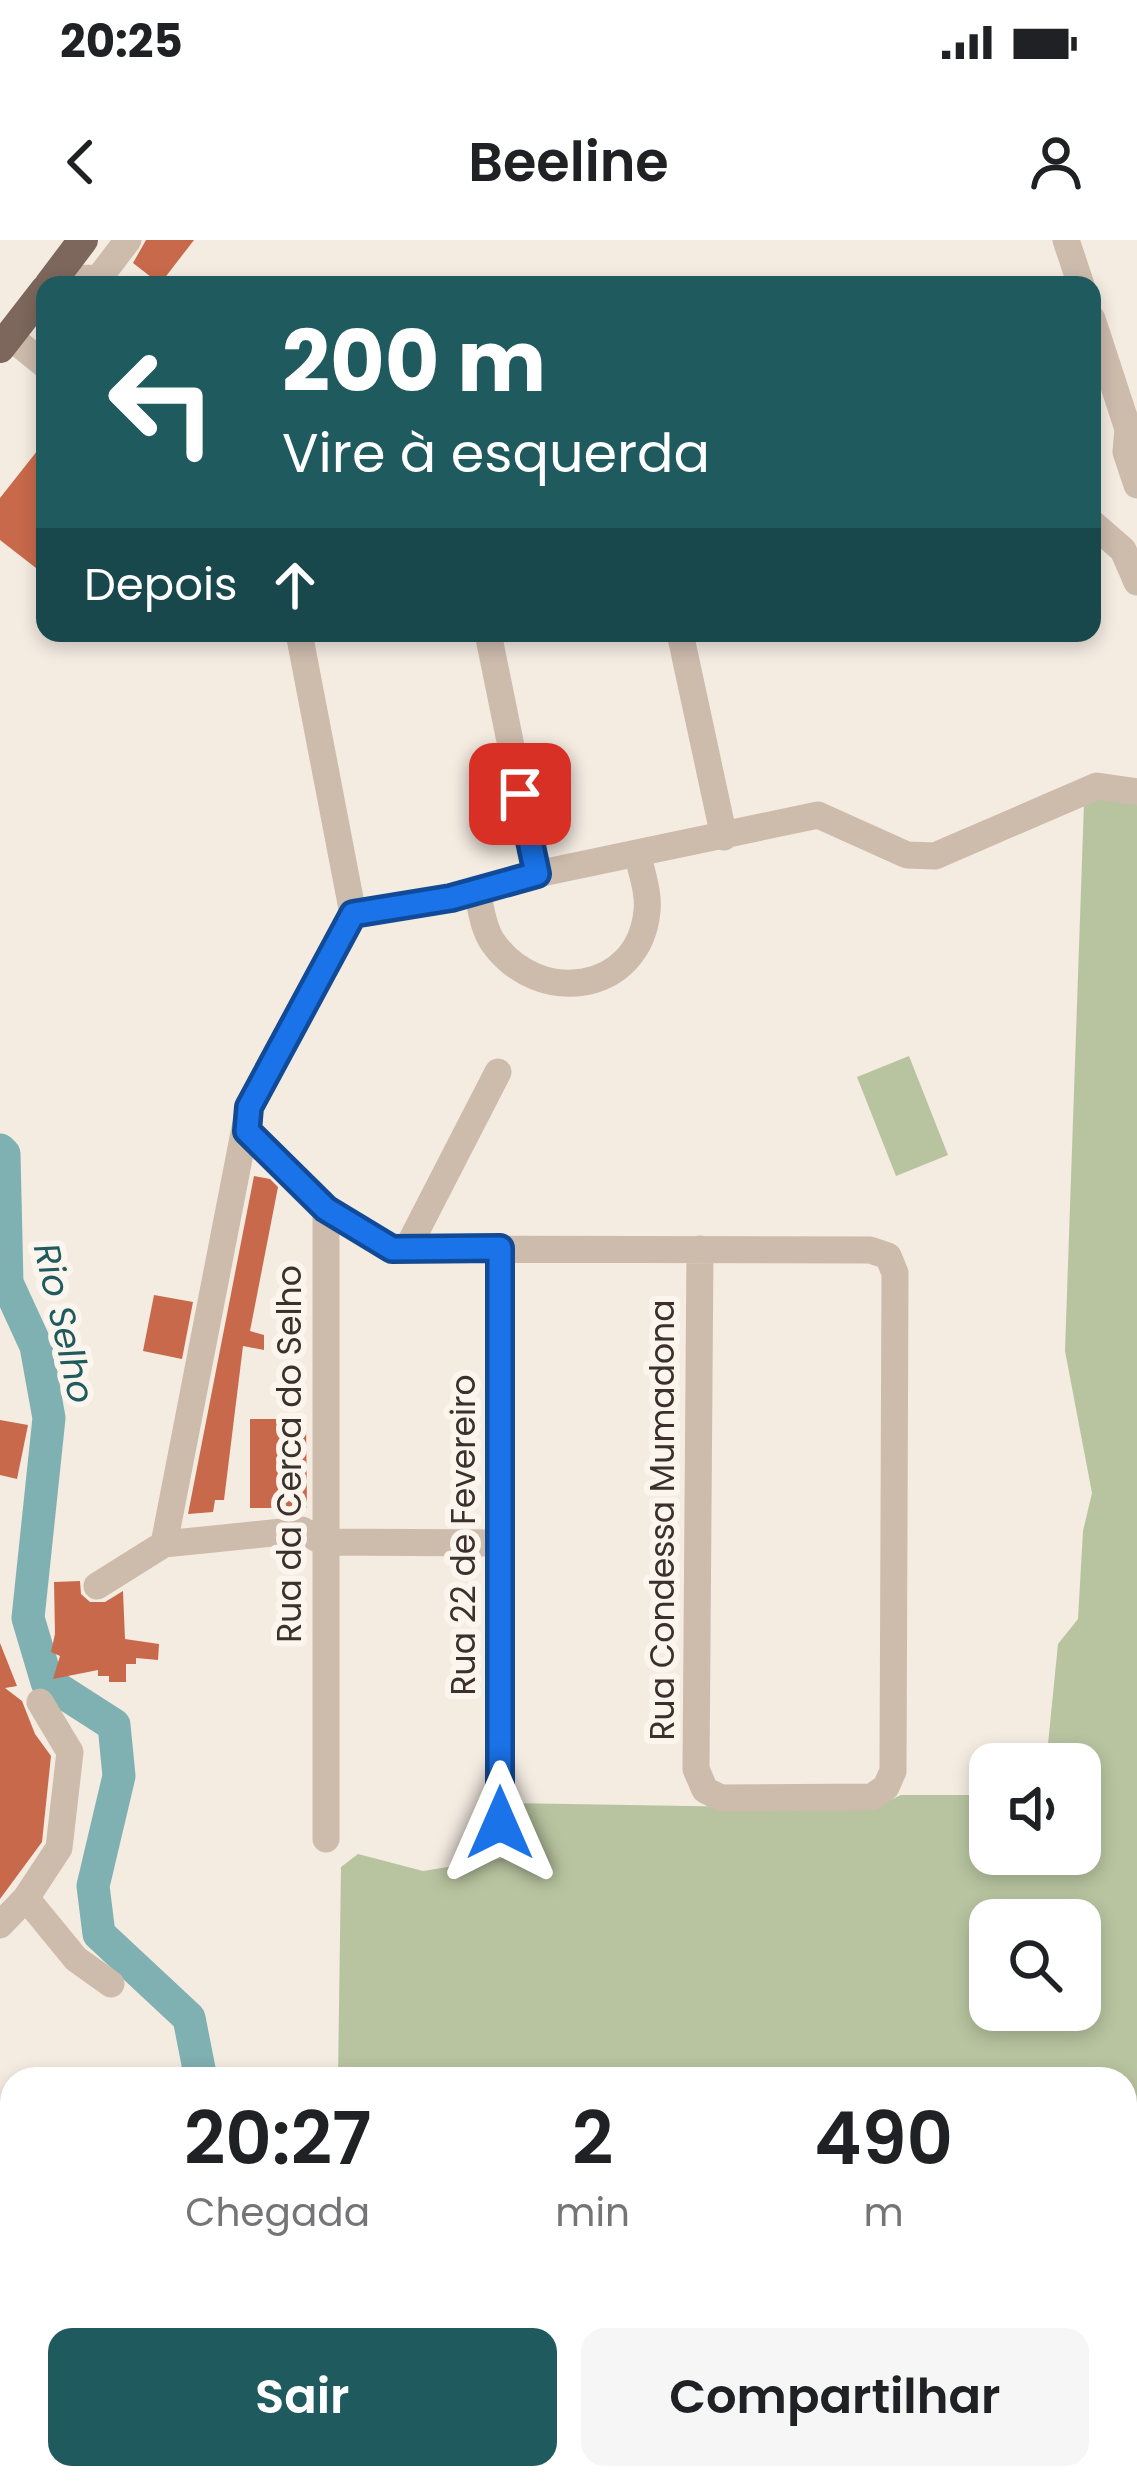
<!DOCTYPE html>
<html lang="pt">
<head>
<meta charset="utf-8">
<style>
	:root { --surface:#fff; --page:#f6f6f6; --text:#202124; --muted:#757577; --accent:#1f5a5e }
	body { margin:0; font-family:Poppins,sans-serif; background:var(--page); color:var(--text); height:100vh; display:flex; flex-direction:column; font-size:45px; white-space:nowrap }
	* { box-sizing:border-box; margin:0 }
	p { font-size:39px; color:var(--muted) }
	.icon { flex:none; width:66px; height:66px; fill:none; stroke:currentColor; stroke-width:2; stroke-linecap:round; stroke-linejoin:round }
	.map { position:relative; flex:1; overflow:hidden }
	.panel { position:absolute; left:0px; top:1827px; width:1137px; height:423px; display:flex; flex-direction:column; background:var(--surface); border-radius:36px 36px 0 0; box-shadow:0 6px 18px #0003 }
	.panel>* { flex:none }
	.top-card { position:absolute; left:36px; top:36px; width:1065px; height:366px; border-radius:24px; box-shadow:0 6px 18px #0003; background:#1f5a5e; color:#fff; overflow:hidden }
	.controls { position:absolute; left:969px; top:1503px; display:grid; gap:24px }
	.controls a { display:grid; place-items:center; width:132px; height:132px; border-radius:24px; background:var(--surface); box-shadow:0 6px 18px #0003; font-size:60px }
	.pin { position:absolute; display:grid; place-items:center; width:102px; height:102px; color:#fff; margin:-51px; border-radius:24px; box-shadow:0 6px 18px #0006 }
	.me { position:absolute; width:132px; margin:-66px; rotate:0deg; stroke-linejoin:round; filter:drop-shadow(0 0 9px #0008) }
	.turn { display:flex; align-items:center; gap:42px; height:252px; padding:0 48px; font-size:54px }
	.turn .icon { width:156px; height:156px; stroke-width:2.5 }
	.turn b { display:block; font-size:84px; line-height:102px }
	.then { display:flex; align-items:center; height:114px; padding:0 48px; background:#0003; gap:24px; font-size:45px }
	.eta { display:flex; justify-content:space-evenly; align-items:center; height:204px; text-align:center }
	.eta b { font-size:72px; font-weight:600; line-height:84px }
	.cta { display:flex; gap:24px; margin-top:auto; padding:24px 48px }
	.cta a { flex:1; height:138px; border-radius:24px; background:var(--accent); color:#fff; font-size:48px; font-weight:600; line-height:138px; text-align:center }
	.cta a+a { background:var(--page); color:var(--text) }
	.status { display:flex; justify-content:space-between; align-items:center; height:84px; padding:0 60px; background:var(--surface); direction:ltr }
	.status svg { height:33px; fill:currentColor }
	header { display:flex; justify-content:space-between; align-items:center; height:156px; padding:0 48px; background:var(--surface); font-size:54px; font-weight:600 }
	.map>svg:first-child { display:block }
	.green { fill:#b8c4a0; fill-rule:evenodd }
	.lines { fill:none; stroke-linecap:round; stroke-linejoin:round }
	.river { stroke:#7fb0b2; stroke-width:33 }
	.building { fill:#c8694b }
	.minor { stroke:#cdbbac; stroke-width:27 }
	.major { stroke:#7d675c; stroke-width:30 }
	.route-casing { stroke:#114b97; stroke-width:30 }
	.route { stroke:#1a73e8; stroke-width:21 }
	.labels { text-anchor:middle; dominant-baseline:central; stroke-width:12; stroke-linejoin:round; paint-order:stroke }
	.street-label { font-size:33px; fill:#3b302b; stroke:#fbf5ee }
	.water-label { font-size:36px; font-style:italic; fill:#1f5a5e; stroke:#fbf5ee }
</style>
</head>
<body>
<div class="status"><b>20:25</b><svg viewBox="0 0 49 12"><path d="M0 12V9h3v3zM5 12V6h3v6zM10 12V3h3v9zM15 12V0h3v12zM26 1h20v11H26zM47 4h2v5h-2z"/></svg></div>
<header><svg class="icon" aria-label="back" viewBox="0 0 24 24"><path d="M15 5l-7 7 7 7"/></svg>Beeline<svg class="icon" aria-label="person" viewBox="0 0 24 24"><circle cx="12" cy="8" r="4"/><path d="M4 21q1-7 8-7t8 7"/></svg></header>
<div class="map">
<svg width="1137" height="2248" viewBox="0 0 1137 2248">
	<rect width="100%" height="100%" fill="#f4ebe1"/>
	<!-- green -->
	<path class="green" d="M1116,554L1137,564V2248H335L331,2238H1125V1839H338L341,1627L358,1614L423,1631L516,1616L507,1589L508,1563L871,1569L901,1555H990V1614H1080V1524H1046L1058,1404L1078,1379L1083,1291L1092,1253L1065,1111L1084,563ZM990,1680H1080V1770H990Z
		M909,816L948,915L896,936L857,837Z"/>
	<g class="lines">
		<!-- river -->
		<path class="river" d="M0,910L4,914L7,1043L36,1106L49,1178L28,1378L47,1442L114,1485L119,1536L93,1646L99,1694L189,1778L201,1839
			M195,2248L199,2238"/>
	</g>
	<!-- building -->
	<path class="building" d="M146,0H194L160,44L133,23Z
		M45,201V335L0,300V258Z
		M254,936L270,939L278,947L250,1091L264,1095V1110L243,1106L224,1260H215L213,1272L188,1274Z
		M154,1055L193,1062L182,1119L143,1111Z
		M250,1179H306L307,1268H250Z
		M0,1180L28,1185L17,1239L0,1235Z
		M80,1341L81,1354L90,1362H105L123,1351L125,1399L159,1404L158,1420L136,1418V1424H126V1442H109V1436H98V1430L53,1439L60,1416L51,1412L55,1394L54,1342Z
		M0,1403L17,1446L5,1448L22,1461L35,1494L51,1516L42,1602L0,1659Z"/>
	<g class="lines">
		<!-- minor -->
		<path class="minor" d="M1066,0L1081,45
			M54,39L99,38L128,0
			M1092,79L1128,189L1126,212L1137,245
			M9,96L45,125
			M1092,283L1123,310L1137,342
			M299,393L353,674
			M488,393L537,634
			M680,393L724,597
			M477,651C481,668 483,689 494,704C539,766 639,754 647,671C649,653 642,634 638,616
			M353,674L451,658L537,634L818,575L907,615L935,616L1097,546L1137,552
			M247,891L326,969L392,1009L870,1010L888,1016L895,1033L893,1531L886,1547L872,1557L721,1558L705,1550L696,1529L700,1009
			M407,1009L498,832
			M164,1304L249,867L353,674
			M97,1346L164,1304L302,1290L323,1302L499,1303
			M500,1583V1008
			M326,1599V969
			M26,1658L76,1719L111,1744
			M0,1685L26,1658L59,1608L70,1512L40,1462
			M0,2199L12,2200
			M50,2238L55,2248"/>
		<!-- major -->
		<path class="major" d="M49,45L83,0
			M0,108L45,50"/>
	</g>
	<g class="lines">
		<!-- route casing -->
		<g class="route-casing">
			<path id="route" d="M500,1583V1008L392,1009L326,969L247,891L249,867L353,674L451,658L537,634L520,554"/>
		</g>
		<!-- route -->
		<use href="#route" class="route"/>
	</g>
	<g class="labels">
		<!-- street labels -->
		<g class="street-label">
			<text transform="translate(289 1214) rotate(-90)">Rua da Cerca do Selho</text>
			<text transform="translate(662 1280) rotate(-90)">Rua Condessa Mumadona</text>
			<text transform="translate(463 1295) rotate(-90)">Rua 22 de Fevereiro</text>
		</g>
		<!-- water labels -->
		<g class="water-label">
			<text transform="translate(64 1083) rotate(77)">Rio Selho</text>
		</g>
	</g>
</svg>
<div class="controls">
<a><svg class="icon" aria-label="sound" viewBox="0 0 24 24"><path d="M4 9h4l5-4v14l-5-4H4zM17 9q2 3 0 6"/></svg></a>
<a><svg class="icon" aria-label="search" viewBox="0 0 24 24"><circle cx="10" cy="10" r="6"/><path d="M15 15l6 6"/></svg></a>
</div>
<div class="pin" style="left:520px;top:554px;background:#d93025"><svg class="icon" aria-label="arrive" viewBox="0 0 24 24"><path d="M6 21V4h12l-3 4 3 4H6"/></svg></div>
<svg class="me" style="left:500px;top:1583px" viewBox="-20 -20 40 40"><path d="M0-17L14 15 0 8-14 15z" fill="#1a73e8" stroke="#fff" stroke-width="4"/></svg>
<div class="top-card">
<div class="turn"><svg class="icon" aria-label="left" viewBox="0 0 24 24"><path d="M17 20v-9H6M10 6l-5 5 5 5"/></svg><div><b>200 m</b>Vire à esquerda</div></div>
<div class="then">Depois<svg class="icon" aria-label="ahead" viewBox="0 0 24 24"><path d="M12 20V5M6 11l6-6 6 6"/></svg></div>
</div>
<section class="panel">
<div class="eta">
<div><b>20:27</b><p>Chegada</p></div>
<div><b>2</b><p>min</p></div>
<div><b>490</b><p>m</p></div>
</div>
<div class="cta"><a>Sair</a><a>Compartilhar</a></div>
</section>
</div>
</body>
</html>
